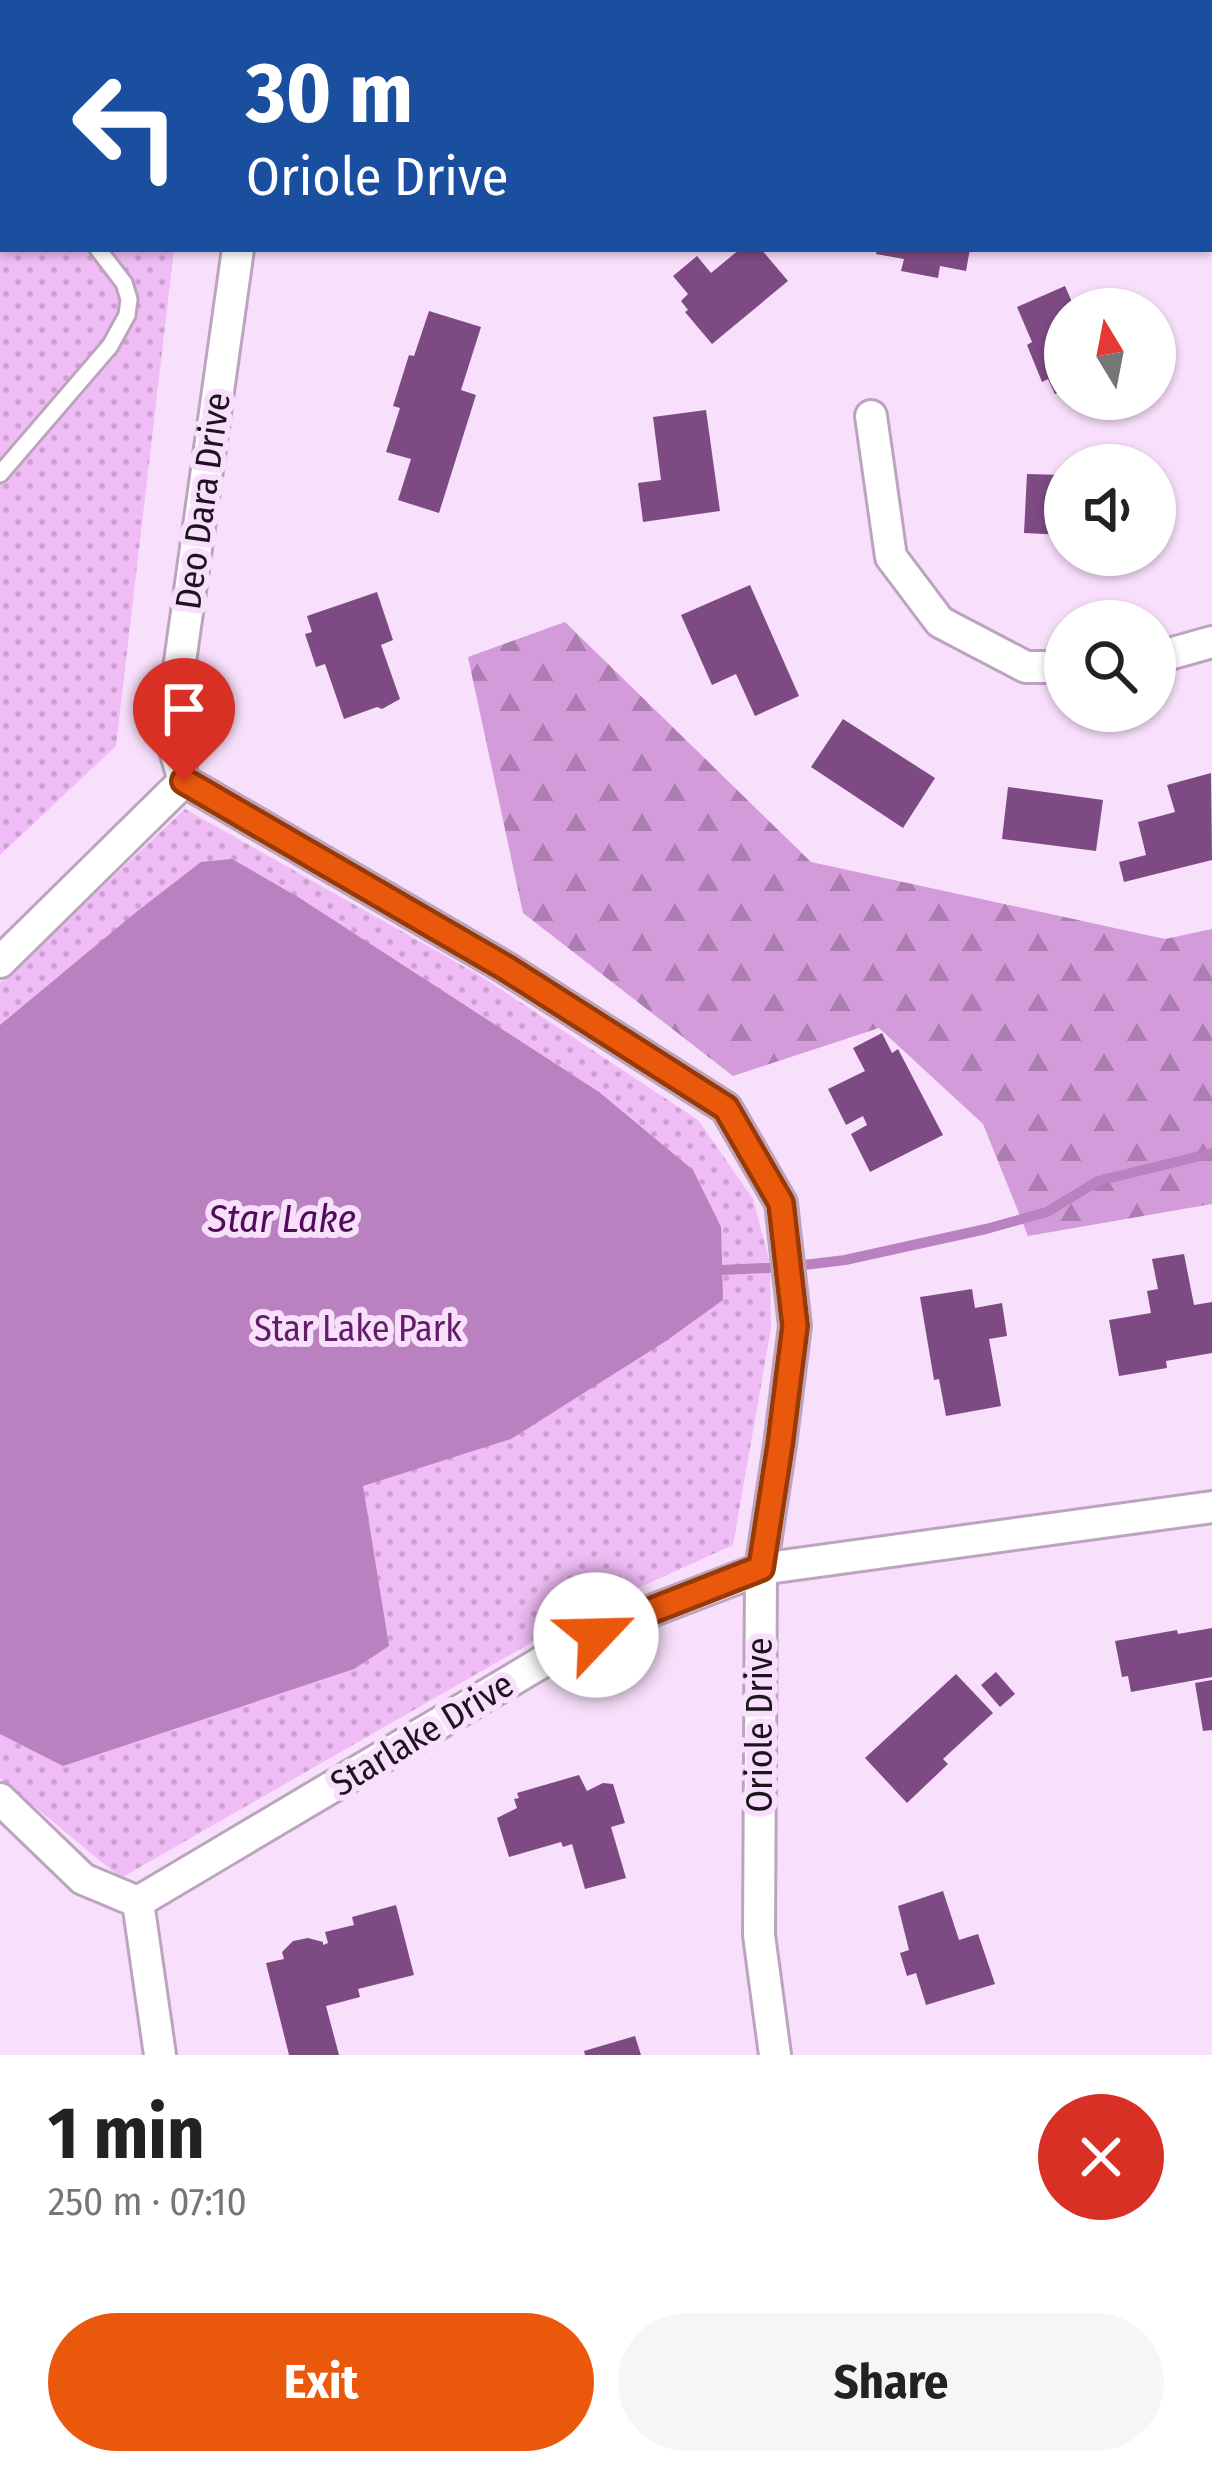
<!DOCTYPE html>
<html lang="en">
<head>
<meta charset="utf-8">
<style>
	:root { --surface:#fff; --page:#f6f6f6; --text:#222; --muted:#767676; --accent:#ea580c }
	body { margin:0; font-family:"Fira Sans Condensed",sans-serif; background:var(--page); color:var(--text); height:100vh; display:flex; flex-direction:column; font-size:45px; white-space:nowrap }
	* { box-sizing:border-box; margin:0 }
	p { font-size:39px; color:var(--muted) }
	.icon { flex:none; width:66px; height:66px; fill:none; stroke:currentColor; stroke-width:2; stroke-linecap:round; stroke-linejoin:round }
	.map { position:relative; height:2055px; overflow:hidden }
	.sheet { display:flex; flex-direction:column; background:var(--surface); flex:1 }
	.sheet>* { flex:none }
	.banner { position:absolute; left:0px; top:0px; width:1212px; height:252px; box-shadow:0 3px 9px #0004; background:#1a4fa0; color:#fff; overflow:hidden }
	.needle { width:78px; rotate:350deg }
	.tools { position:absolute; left:1044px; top:288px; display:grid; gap:24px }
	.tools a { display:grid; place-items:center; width:132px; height:132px; border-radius:50%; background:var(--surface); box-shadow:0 3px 9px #0004; font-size:60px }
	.pin { position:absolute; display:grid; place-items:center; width:102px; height:102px; color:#fff; margin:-123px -51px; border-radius:50% 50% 50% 0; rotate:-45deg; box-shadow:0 0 12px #0007 }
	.pin .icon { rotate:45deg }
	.me { position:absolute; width:132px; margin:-66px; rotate:66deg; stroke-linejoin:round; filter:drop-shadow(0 0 9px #0008) }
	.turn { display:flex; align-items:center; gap:42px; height:252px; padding:0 48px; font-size:54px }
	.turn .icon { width:156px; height:156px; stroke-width:2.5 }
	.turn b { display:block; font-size:84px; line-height:102px }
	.round { display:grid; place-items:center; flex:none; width:126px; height:126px; border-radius:63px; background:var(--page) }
	.head { display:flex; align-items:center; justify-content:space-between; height:204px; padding:0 48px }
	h1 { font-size:72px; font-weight:700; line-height:90px }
	.button { display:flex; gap:24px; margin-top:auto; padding:24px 48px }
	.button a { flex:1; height:138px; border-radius:72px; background:var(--accent); color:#fff; font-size:48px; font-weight:700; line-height:138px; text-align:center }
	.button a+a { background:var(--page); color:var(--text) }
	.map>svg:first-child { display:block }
	.green { fill:url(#green-dots) }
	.forest { fill:url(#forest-firs) }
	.water { fill:#b981bf }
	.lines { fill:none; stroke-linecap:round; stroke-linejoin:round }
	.stream { stroke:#b981bf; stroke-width:10 }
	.building { fill:#7e4a84 }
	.service-casing { stroke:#bca4bf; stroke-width:21 }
	.minor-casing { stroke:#bca4bf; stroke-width:36 }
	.service { stroke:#fff; stroke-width:15 }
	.minor { stroke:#fff; stroke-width:30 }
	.route-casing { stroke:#983908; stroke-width:30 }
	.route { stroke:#ea580c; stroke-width:21 }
	.labels { text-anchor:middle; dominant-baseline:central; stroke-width:12; stroke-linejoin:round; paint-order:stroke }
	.street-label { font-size:36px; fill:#1c141d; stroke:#f8dffb }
	.park-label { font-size:36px; fill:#611d69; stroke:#f8dffb }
	.water-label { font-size:39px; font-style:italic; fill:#510b5a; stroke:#f8dffb }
</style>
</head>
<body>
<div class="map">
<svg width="1212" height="2055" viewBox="0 0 1212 2055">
	<defs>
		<pattern id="green-dots" width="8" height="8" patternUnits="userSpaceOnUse" patternTransform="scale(3)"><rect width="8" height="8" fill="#efbcf5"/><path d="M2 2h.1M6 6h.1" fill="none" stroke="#cca1d2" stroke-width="1.8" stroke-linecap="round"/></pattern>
		<pattern id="forest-firs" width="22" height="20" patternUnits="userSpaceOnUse" patternTransform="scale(3)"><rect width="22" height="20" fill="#d49bda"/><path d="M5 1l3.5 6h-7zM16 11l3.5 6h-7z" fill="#ab7db0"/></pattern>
	</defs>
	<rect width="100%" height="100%" fill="#f8dffb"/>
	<!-- green -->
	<path class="green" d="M3,25V249H174L116,746L0,855V26Z
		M185,809L479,975L698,1120L753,1199L770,1263L771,1328L733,1545L583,1613L121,1878L0,1778V983Z"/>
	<!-- forest -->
	<path class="forest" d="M565,622L811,862L1165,939L1212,929V1204L1028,1236L983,1124L879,1028L733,1076L523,913L468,657Z"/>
	<!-- water -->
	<path class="water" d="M232,859L298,897L599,1092L693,1170L721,1227L723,1300L666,1341L511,1439L363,1486L389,1646L354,1669L63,1766L0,1734V1025L135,913L201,862Z"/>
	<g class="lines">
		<!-- stream -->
		<path class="stream" d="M722,1270L788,1267L845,1260L986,1229L1047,1212L1098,1181L1212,1153"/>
	</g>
	<!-- building -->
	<path class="building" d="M740,249H761L788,281L712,344L685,312L688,310L681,301L688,294L673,276L697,256L711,273Z
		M877,249H970L966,271L940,266L938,278L901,271L904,259L876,254Z
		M1065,286L1075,309H1065V390L1055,394L1048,379L1042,382L1027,345L1032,342L1017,307Z
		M429,311L481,327L461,390L476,395L439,513L398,500L411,459L386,452L400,408L393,406L409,355L414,356Z
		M706,410L720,511L643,522L638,483L661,480L653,417Z
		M1027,474L1065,475V535L1024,533Z
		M750,585L799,696L755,716L736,674L712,685L681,615Z
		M377,592L393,640L381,645L400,699L382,709L377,707L344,719L325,664L316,667L305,634L312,632L307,616Z
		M843,719L935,778L903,828L811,767Z
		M1211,773L1212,860L1124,882L1119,862L1146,855L1138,822L1175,812L1167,785Z
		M1008,787L1103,800L1096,851L1002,839Z
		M882,1033L892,1053L898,1049L943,1135L870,1172L851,1134L867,1125L863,1116L846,1125L828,1089L865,1071L853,1048Z
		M1184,1254L1194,1305L1212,1302V1353L1166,1361L1167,1368L1119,1376L1109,1320L1151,1313L1147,1291L1158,1289L1152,1259Z
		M972,1289L975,1308L1002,1303L1007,1336L989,1339L1001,1406L946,1416L939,1379L934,1380L920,1297Z
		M1212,1628V1677L1131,1692L1128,1676L1122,1677L1115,1641L1177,1630L1178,1634Z
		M996,1672L1015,1694L1000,1707L981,1685Z
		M956,1674L993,1713L943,1759L948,1764L907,1803L865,1758Z
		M1212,1680V1730L1203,1731L1195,1683Z
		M579,1775L587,1791L603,1783L613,1784L625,1823L611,1827L626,1878L585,1889L572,1844L563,1847L561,1842L509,1857L497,1818L517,1808L514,1799L519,1798L517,1793Z
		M943,1891L959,1940L978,1934L995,1984L926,2005L916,1973L907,1976L900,1953L909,1950L898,1906Z
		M396,1905L414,1975L358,1989L360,1997L326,2006L339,2055H289L266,1963L284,1959L282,1952L293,1941L308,1938L323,1942V1945L328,1943L325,1932L354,1925L352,1917Z
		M635,2036L641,2055H585L584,2051Z"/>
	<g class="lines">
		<!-- service casing -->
		<g class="service-casing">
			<path id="service" d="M0,139L3,140
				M0,474L110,346L127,315L129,299L124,283L98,249"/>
		</g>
		<!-- minor casing -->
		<g class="minor-casing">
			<path id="minor" d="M266,3V0
				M871,416L891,557L940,622L1026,667H1065
				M1155,658L1212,642
				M184,781L506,968L726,1108L781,1203L795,1326L780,1445L761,1569L759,1935L775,2055
				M184,781L170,733L238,249
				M0,962L184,781
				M0,1799L83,1879L138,1902
				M138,1902L554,1655L638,1616L761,1569L1212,1507
				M138,1902L160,2055"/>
		</g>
		<!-- service -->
		<use href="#service" class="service"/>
		<!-- minor -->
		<use href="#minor" class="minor"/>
	</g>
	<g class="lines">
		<!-- route casing -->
		<g class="route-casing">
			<path id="route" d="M184,781L506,968L726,1108L781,1203L795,1326L780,1445L761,1568L638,1616L596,1635"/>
		</g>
		<!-- route -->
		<use href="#route" class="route"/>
	</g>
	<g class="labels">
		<!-- street labels -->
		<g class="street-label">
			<text transform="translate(203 501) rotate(-82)">Deo Dara Drive</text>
			<text transform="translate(760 1725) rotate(-90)">Oriole Drive</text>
			<text transform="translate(422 1734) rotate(-31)">Starlake Drive</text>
		</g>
		<!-- park labels -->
		<g class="park-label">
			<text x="358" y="1329">Star Lake Park</text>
		</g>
		<!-- water labels -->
		<g class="water-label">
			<text x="282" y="1219">Star Lake</text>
		</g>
	</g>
</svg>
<div class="tools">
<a><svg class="needle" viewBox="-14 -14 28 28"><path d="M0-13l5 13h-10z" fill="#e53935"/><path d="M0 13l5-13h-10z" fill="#767676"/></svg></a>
<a><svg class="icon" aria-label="sound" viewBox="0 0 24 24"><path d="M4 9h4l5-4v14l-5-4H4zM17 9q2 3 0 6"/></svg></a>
<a><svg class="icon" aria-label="search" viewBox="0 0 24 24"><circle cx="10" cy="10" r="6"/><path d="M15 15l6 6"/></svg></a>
</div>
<div class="pin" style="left:184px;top:781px;background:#d93025"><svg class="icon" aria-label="arrive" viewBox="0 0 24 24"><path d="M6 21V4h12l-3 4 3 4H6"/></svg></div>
<svg class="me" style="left:596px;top:1635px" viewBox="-20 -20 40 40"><circle r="19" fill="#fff"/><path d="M0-13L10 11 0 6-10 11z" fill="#ea580c"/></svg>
<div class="banner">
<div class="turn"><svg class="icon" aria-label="left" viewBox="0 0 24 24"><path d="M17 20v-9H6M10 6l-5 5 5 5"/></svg><div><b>30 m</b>Oriole Drive</div></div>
</div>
</div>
<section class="sheet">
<div class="head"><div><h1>1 min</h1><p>250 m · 07:10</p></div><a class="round" style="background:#d93025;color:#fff"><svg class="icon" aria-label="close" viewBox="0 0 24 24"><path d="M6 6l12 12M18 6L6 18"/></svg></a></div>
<div class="button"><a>Exit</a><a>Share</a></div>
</section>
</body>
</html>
